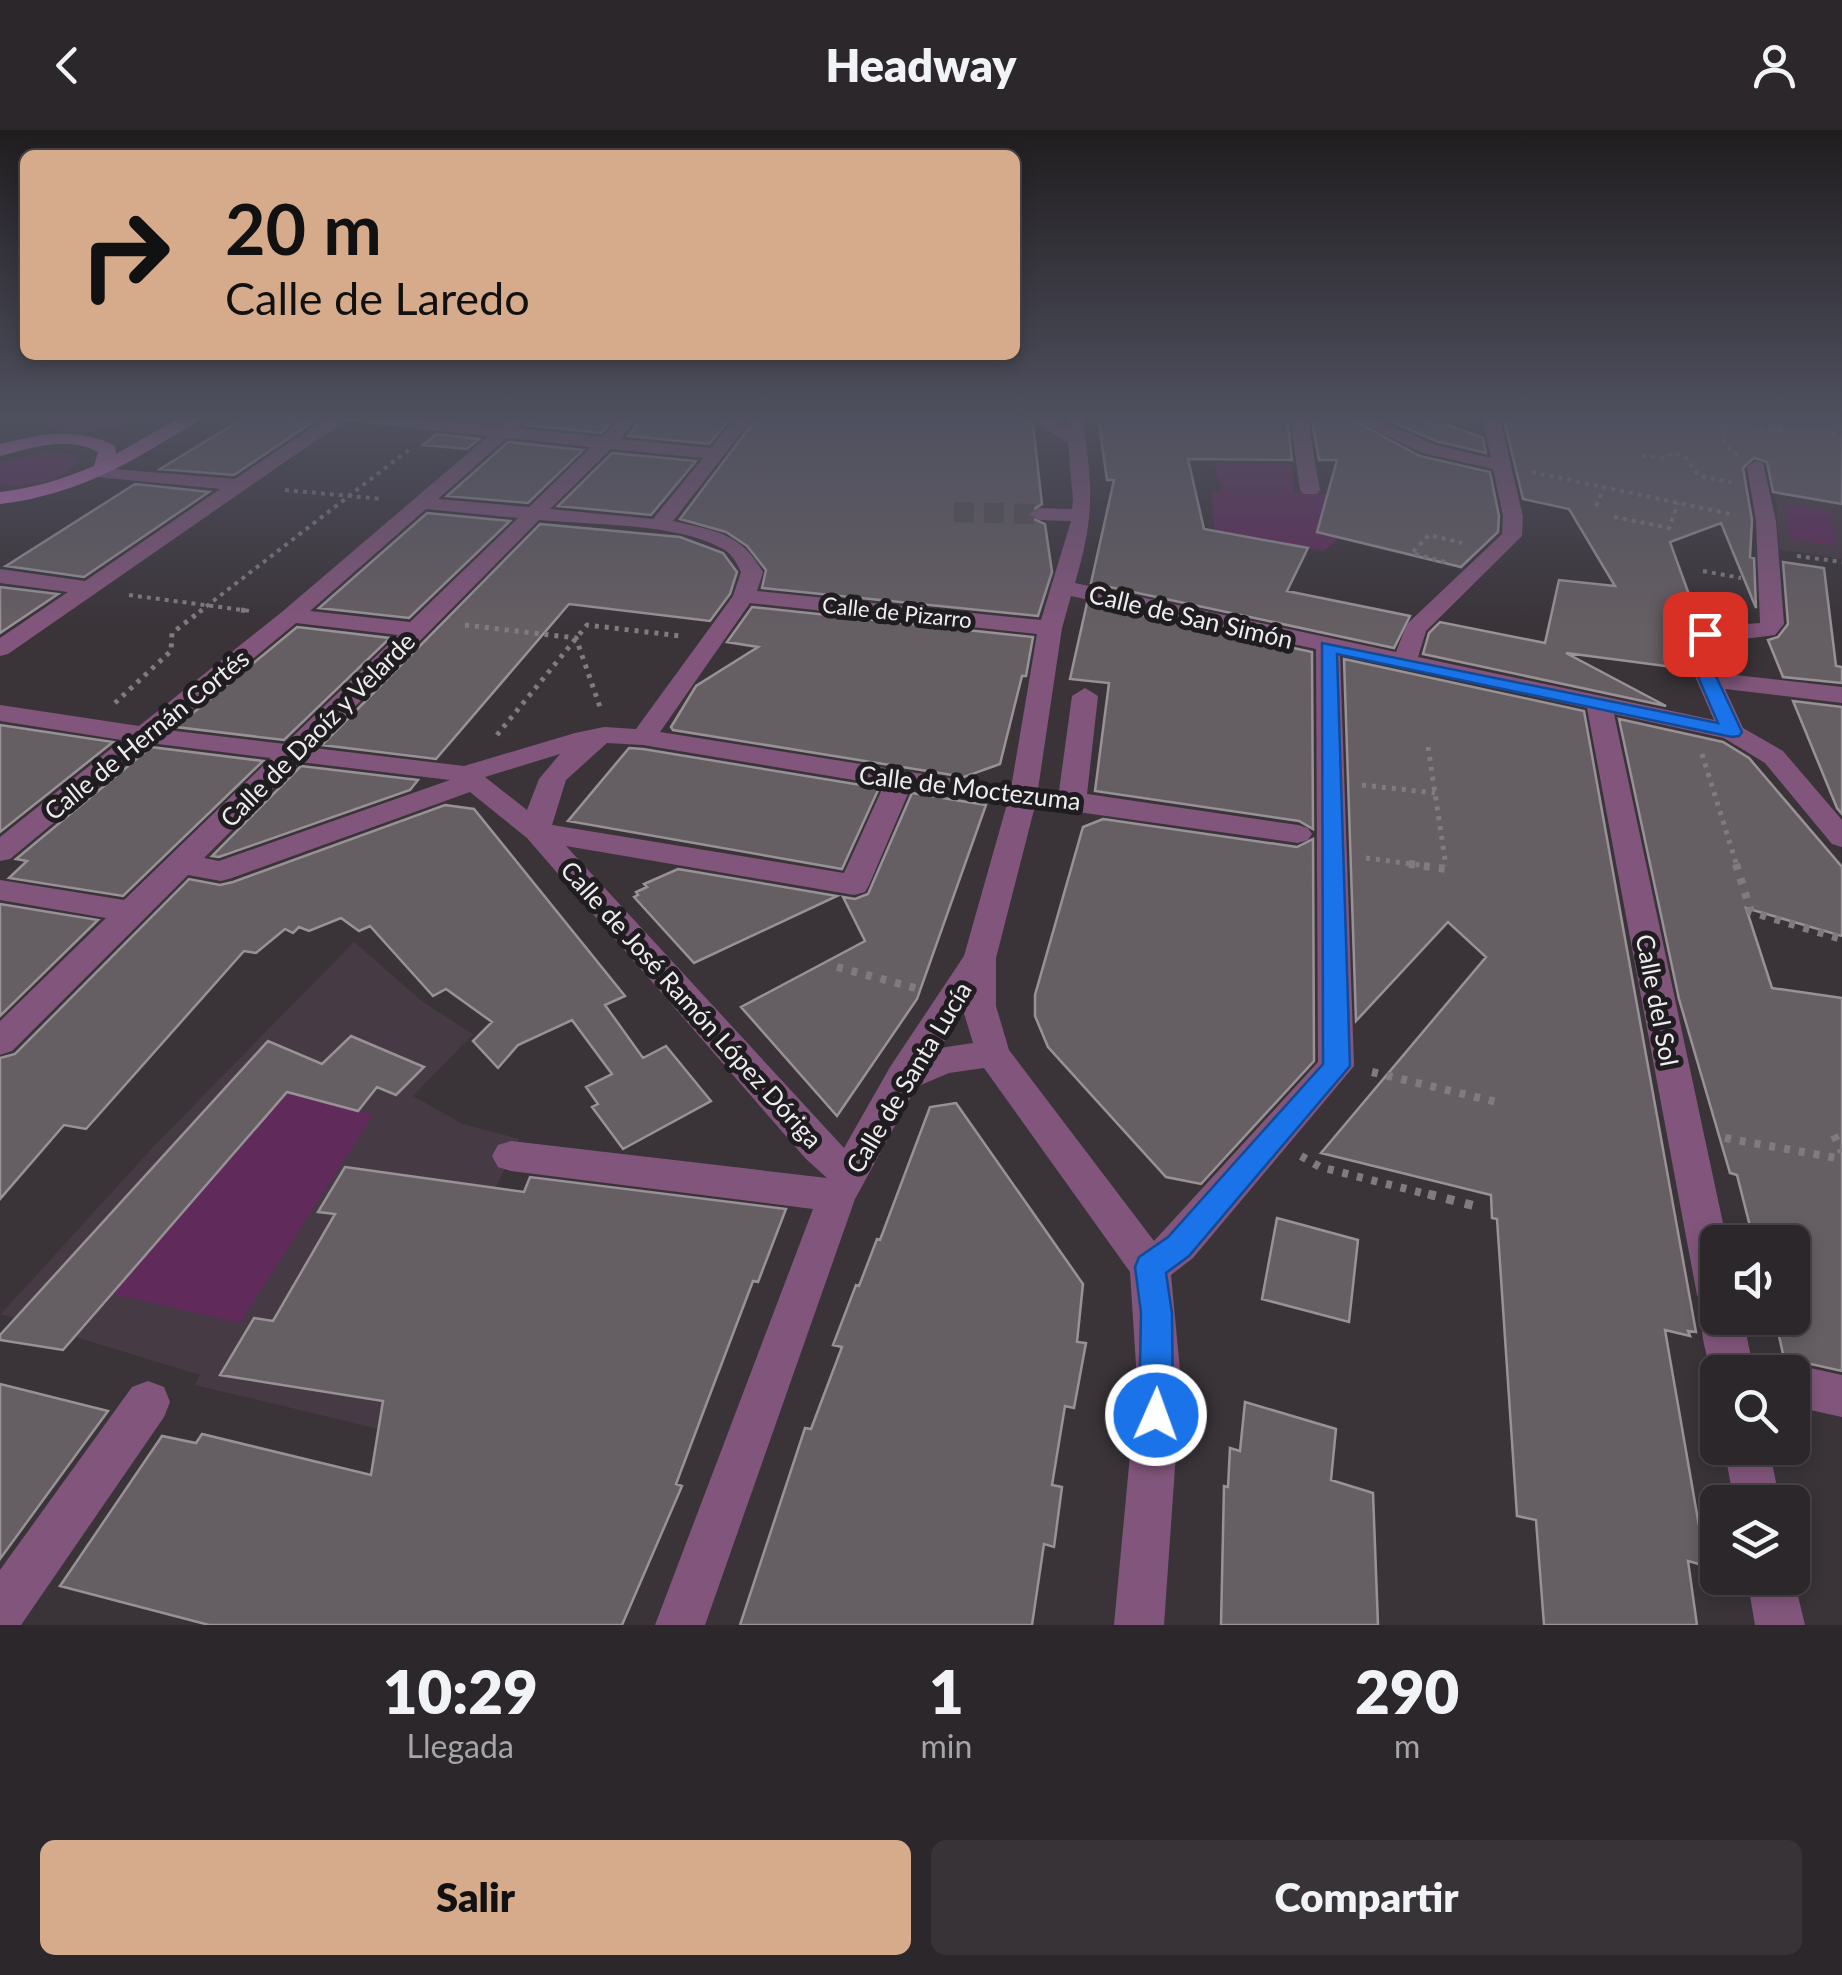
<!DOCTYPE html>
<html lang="es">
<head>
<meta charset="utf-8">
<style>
	:root { --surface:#2c272b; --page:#383337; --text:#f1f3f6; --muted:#a6a5a9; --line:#484447; --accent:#d6ab8b }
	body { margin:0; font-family:Lato,sans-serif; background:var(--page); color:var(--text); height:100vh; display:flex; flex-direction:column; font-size:38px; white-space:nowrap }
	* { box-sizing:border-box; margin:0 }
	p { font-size:32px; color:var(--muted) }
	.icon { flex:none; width:55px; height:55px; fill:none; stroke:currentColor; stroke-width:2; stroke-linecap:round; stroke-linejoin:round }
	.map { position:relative; height:1495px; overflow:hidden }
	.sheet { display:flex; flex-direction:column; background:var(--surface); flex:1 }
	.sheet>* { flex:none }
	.guide { position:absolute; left:20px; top:20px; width:1000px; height:210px; border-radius:15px; box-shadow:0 5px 15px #0003,0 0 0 2px var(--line); background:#d6ab8b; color:#111; overflow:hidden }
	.buttons { position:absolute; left:1700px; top:1095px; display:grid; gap:20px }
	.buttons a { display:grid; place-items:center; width:110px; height:110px; border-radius:15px; background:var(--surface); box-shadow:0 5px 15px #0003,0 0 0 2px var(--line); font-size:50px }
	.pin { position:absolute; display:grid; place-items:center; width:85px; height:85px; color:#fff; margin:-42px; border-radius:20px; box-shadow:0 5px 15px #0006 }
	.me { position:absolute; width:110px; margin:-55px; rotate:2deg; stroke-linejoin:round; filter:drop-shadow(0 0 8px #0008) }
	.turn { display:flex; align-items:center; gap:35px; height:210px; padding:0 40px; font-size:45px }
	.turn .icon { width:130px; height:130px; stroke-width:2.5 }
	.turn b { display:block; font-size:70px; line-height:85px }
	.eta { display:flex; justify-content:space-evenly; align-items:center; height:170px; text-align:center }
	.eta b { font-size:60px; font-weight:800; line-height:70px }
	.primary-button { display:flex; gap:20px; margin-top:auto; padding:20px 40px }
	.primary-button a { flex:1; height:115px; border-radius:15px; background:var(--accent); color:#111; font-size:40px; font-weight:800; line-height:115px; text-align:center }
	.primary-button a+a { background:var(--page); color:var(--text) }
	header { display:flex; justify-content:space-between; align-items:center; height:130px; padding:0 40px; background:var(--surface); font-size:45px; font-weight:800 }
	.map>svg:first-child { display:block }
	.built { fill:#463b44 }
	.green { fill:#602a5b }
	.building { fill:#655e63; stroke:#989297; stroke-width:2.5 }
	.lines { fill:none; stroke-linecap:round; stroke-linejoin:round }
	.minor-tunnel { stroke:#555054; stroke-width:20; stroke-dasharray:20 10; stroke-linecap:butt }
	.path-far3 { stroke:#807b80; stroke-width:4; stroke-dasharray:4 5; stroke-linecap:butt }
	.path-far2 { stroke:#807b80; stroke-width:5; stroke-dasharray:4 6; stroke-linecap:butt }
	.path-far1 { stroke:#807b80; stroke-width:8; stroke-dasharray:6 9; stroke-linecap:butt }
	.path { stroke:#807b80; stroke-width:9; stroke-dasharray:8 11; stroke-linecap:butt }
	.minor { fill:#82567c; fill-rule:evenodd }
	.major { fill:#cb72c1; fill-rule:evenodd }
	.route { fill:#1a73e8; stroke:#114b97; stroke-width:2.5 }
	.labels { text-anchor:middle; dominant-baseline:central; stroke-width:10; stroke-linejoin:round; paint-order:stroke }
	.far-street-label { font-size:22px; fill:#efecef; stroke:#1f1d1f }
	.street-label { font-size:25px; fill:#efecef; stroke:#1f1d1f }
</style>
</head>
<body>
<header><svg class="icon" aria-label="back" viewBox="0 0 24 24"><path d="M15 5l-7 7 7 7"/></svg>Headway<svg class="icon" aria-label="person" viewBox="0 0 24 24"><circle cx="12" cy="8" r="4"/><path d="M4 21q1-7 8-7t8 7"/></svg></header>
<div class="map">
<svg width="1842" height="1495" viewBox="0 0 1842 1495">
	<rect width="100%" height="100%" fill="#3a3439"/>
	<!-- built -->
	<path class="built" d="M1842,333V429L1779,419L1774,343Z
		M354,812L423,872L473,904L413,966L463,994L519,1009L379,1299L195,1255L200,1245L1,1184L155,1015Z"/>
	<!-- green -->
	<path class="green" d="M51,286H144C114,299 82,307 50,298L47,292Z
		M42,322L73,324L78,332C61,353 26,357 0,355V333Z
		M1214,333L1286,334L1292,335L1294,362L1384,367L1324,421L1215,401L1211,361H1222Z
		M1786,373L1830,381L1836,416L1789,408Z
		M287,962L373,985L240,1193L112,1164Z"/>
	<!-- building -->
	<path class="building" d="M247,286L313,292L234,345L160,339Z
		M534,286H618L601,303L526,295Z
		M645,286H733L709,314L628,306Z
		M758,286H991L1025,289L1033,294L1042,374L1025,385L1045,394L1052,442L1038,486L762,458L766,440L747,416L726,402L680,389Z
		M1098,286H1287L1292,330L1188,329L1204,399L1308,418L1287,461L1410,486L1394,518L1091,453L1114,350H1107Z
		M1311,286H1345L1420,326L1490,342L1499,386L1498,402L1461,437L1317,402L1337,330H1319Z
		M1378,286H1420L1438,296L1445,294L1483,308L1486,323L1436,311Z
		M1503,286H1842V374L1773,362L1767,332L1754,328L1743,338L1752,390L1750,427L1754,428L1756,478L1721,393L1670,412L1700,495L1676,511L1688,539L1566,523L1666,576L1423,524L1429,503L1440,492L1545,513L1559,450L1615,456L1569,379L1523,369Z
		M436,304L479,309L467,319L423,315Z
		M508,312L583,320L528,373L447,366Z
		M612,323L696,331L651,385L558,376Z
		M135,354L209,362L84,447L6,436Z
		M427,383L510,391L409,488L319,478Z
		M540,394L680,407L723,423L737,442L730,464L710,491L569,474L436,629L322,615Z
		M1783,432L1824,438L1836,536L1842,537V553L1783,547L1768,510L1778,507L1788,494Z
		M0,457L58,464L0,503Z
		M1087,473L1312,522L1313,699L1299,691L1095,661L1109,553L1070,549Z
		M752,477L1033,507L1026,546H1022L1000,634L964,647L673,600L671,597L696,556L758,517L727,512Z
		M297,497L390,508L284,610L176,597Z
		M1344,529L1584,581L1696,1202L1688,1201L1690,1206L1665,1200L1706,1436L1688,1431L1697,1495H1544L1536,1390L1517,1386L1497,1089L1492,1088L1491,1065L1321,1023L1486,827L1448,792L1356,891Z
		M1793,571L1842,577V684L1837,678Z
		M1619,589L1723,612L1749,628L1842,737V806L1746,778L1772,858L1842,868V1241L1793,1230L1785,1233L1775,1188H1792V1112H1754L1737,1045L1730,1043L1679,869Z
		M0,595L113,612L0,702Z
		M151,617L263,631L123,766L9,748L27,731L16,729Z
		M629,618L643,619L879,658L842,739L568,691Z
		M301,636L418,650L410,660L219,727L212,726Z
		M912,663L986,675L917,869L837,986L741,877L865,811L843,767L855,769L868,764Z
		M445,675L474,679L625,866L605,875L643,928L666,916L711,971L623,1019L592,977L598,974L586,957L612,944L572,890L518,915L498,938L473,911L492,892L446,859L433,866L370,796L359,801L341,788L309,801L299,797L293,803L285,799L256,823L244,821L86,999L64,995L0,1069V928L15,924L189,749L220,755L233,752Z
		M1103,689L1297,717L1313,709L1314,931L1201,1054L1166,1047L1048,917L1035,886V865L1083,697Z
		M678,739L837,766L694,833L634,767L638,765L636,762L647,757L644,754Z
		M0,774L98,790L0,886Z
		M351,906L424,937L396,965L377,957L358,981L287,962L63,1220L0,1210V1205L268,911L322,934Z
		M956,973L1083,1154L1077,1212L1086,1213L1074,1278L1065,1276L1052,1355L1062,1357L1054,1417L1044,1414L1032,1495H740L805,1298L811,1299L842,1217L833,1215L856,1155L859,1156L877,1109L880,1110L930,977Z
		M345,1037L524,1062L530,1047L786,1079L758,1152L753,1151L676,1354L682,1356L622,1495H209L60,1456L162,1306L196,1313L202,1304L371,1345L383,1271L220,1245L254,1188L273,1191L335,1084L318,1082Z
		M1277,1088L1358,1110L1349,1192L1262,1169Z
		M0,1254L108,1281L0,1429Z
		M1245,1272L1336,1299L1331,1350L1373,1363L1378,1495H1221L1224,1356L1228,1357L1230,1318L1240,1321Z"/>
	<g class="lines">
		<!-- minor-tunnel -->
		<path class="minor-tunnel" d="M954,382L1039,384"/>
		<!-- path-far3 -->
		<path class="path-far3" d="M1738,325L1724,315L1723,297L1842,304
			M1642,326L1666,328L1672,323L1685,327L1699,346L1731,352
			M1532,342L1735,385
			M285,360L382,369
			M1596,376L1604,357
			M1614,387L1669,398L1678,373
			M1797,426L1842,432
			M1445,432L1412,423L1429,405L1462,413
			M1703,441L1741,448
			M129,465L250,481
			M199,482L411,318"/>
		<!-- path-far2 -->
		<path class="path-far2" d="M241,480L250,481
			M465,495L576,508L601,580
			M115,573L171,521L172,503L202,480
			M497,605L587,495L681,506
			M1428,617L1446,736
			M1702,624L1737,736
			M1362,655L1435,663
			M1366,728L1427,736"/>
		<!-- path-far1 -->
		<path class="path-far1" d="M1409,734L1446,739L1445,734
			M1736,734L1751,782L1842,809
			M837,837L919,859
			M1372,942L1501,973
			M1834,1005L1842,1022
			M1725,1008L1842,1029
			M1301,1026L1320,1037L1438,1067"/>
		<!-- path -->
		<path class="path" d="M1428,1064L1475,1076"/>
		<!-- minor -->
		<path class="minor" d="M329,286H393L499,296L512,286H530L518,298L602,307L623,286H641L620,309L711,318L737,286H754L673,391C715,401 740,402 763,442L757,461L1041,490L1071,391L1039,390L1029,384L1039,378L1072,379L1073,370L1068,313L1027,286H1048L1066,297V286H1082C1093,356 1095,385 1075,453L1396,522L1407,494L1502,404L1503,386L1493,339L1422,323L1348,286H1370L1435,315L1491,328L1482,286H1499L1523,386L1522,406L1426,501L1418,527L1714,590L1680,512L1705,497L1760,493L1756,391L1747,337L1756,331L1763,333L1776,391L1784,494L1775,505L1705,514L1718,543L1842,557V573L1725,559L1743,598L1783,621L1842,690V717L1832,714L1765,633L1724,608L1614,584L1727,1112H1718V1188H1743L1754,1242H1718V1256C1709,1236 1696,1199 1705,1179L1697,1165L1587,578L1340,524L1354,936L1193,1128L1171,1145L1181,1251L1164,1495H1114L1137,1251L1130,1142L984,938L949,943L916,957L855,1069L705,1495H655L813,1079L511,1041L498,1037L492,1026L498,1015L511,1011L827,1048L806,1029L527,708L470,662L232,748L221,751L188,745L12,921L0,925V891L106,788L0,770V750L124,770L271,628L150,613L10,729L0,731V707L122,610L0,591V575L139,596L283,481L488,306L344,291L8,524L0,526V508L68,462L0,453V439L85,451L220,359L97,347L90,345V337L235,349ZM507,308L591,317L529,377L438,369ZM611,319L703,328L653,389L550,379ZM426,379L518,388L410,492L310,481ZM539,390C592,395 676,393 721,418C732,423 736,432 741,442L733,466L636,599L604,597L575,603L464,636L314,618ZM1071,466L1316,519L1318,932L1154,1111L1009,920L996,876V828L1035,676L1298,713L1308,710L1312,704L1308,698L1298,695L1087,664L1098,566L1085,558L1072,566L1059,661L1038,659L1062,498ZM750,473L1037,504L1011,658L660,602ZM296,493L398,505L285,614L167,600ZM607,613L643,615L884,655L844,743L552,695L566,650ZM560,624L539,649L527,680L485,647ZM300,632L450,650L219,731L204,728ZM910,659L1007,674L964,826L890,937L844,1018L566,716L854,765L865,762L869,755ZM963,880L973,913L940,918Z
			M1290,286H1307L1320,360L1317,364H1303L1300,360Z
			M1423,286H1446L1448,288L1439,293Z
			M1792,1234L1842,1245V1287L1792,1276V1242H1776Z
			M148,1251L164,1257L170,1272L164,1287L21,1495H0V1440L132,1257Z
			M1724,1318H1769L1780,1372H1734Z
			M1792,1441L1805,1495H1755L1747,1448H1792Z"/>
		<!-- major -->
		<path class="major" d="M182,286H203C192,297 176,304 163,312C112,344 60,367 0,374V362C34,358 63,349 94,336L98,322C68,305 31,318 0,326V314C39,304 78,296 115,316L116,324Z"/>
	</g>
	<!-- sky -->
	<linearGradient id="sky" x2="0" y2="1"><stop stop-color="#201d1f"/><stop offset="0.58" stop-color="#4f505f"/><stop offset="1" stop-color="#4f505f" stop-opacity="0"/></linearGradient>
	<rect width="1842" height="495" fill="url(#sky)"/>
	<!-- route -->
	<path class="route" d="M1705,499L1714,504L1701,514L1742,602L1739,606L1732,607L1337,524L1350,936L1189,1126L1166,1143L1172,1183L1173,1285L1168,1297L1156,1302L1144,1297L1139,1285L1141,1183L1135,1137L1139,1127L1168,1107L1323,934L1322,513L1718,593L1683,512Z"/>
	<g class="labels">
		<!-- far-street labels -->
		<g class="far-street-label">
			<text transform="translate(897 482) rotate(6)">Calle de Pizarro</text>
		</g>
		<!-- street labels -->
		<g class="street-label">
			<text transform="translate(1191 486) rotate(13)">Calle de San Simón</text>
			<text transform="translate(317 599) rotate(-45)">Calle de Daoíz y Velarde</text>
			<text transform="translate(146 604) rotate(-39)">Calle de Hernán Cortés</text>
			<text transform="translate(970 657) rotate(7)">Calle de Moctezuma</text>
			<text transform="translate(1658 870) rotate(79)">Calle del Sol</text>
			<text transform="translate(692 874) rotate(48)">Calle de José Ramón López Dóriga</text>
			<text transform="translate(908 947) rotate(-59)">Calle de Santa Lucía</text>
		</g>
	</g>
</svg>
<div class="buttons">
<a><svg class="icon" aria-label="sound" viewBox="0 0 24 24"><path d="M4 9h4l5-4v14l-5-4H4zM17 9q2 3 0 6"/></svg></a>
<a><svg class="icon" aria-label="search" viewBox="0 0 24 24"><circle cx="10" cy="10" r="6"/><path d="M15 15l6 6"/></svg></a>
<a><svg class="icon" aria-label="layers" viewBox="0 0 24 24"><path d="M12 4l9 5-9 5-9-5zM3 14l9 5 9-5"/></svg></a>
</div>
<div class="pin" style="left:1705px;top:504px;background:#d93025"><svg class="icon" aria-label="arrive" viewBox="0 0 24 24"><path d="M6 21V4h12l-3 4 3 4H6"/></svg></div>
<svg class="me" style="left:1156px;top:1285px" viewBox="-20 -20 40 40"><circle r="17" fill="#1a73e8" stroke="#fff" stroke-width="3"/><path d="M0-11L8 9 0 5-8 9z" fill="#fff"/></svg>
<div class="guide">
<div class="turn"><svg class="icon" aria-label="right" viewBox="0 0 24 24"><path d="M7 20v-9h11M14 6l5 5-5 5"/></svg><div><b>20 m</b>Calle de Laredo</div></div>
</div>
</div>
<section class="sheet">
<div class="eta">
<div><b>10:29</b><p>Llegada</p></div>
<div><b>1</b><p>min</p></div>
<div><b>290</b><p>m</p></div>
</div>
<div class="primary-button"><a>Salir</a><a>Compartir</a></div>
</section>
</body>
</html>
